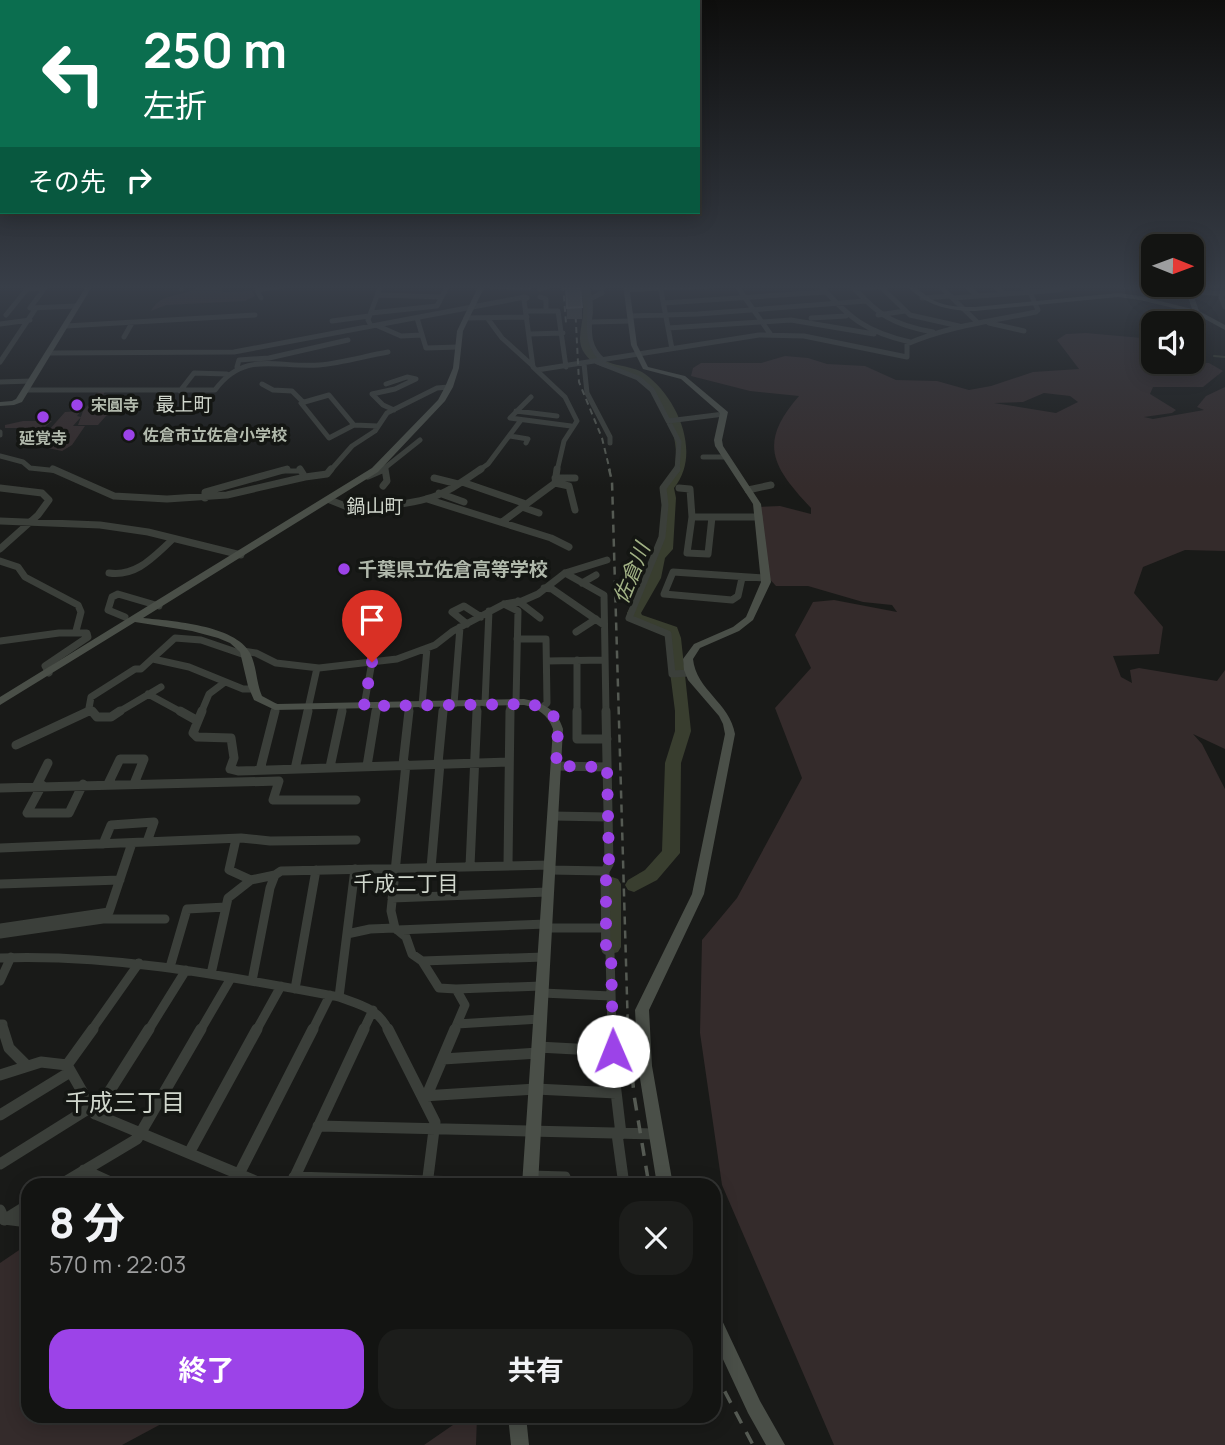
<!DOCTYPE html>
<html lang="ja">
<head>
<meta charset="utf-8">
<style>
	:root { --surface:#131412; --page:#1c1d1b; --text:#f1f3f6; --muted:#9d9e9f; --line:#323332; --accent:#9c43e8 }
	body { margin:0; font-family:Manrope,"Noto Sans JP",sans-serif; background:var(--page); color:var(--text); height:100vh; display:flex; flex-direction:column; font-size:26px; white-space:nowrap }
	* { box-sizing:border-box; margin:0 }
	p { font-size:23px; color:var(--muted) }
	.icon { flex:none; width:38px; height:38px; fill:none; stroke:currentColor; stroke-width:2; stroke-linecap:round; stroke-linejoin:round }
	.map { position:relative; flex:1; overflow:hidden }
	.sheet { position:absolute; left:21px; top:1178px; width:700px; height:245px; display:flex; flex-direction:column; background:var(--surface); border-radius:21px; box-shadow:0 4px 18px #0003,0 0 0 2px var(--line) }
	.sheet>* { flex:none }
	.hud { position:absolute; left:0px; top:0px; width:700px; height:214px; box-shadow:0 4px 18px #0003,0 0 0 2px var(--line); background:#0b6e4f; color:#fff; overflow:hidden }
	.needle { width:46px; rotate:91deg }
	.buttons { position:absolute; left:1141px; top:234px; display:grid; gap:14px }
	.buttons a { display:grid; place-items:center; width:63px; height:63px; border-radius:14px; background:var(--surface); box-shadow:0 4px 18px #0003,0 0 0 2px var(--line); font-size:35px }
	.pin { position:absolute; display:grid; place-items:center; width:60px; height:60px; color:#fff; margin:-72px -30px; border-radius:50% 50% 50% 0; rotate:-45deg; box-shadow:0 0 7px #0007 }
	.pin .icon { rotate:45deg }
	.me { position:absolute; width:77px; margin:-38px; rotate:359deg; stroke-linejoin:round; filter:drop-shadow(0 0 5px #0008) }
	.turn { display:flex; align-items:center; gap:24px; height:147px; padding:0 28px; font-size:32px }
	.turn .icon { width:91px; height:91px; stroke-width:2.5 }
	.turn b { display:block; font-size:49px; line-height:60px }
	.then { display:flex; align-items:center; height:66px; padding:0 28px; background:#0003; gap:14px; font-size:26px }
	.round { display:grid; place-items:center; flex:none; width:74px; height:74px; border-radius:21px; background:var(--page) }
	.summary { display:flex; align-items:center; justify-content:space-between; height:119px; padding:0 28px }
	h1 { font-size:42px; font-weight:700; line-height:52px }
	.action { display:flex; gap:14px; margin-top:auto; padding:14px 28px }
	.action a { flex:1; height:80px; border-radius:21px; background:var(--accent); color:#fff; font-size:28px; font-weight:700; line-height:80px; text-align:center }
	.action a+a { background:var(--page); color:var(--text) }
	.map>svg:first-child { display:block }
	.green { fill:#342b2b; fill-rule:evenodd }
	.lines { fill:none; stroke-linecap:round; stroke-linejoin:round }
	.stream { stroke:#393e2f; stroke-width:2 }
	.river { fill:#393e2f; fill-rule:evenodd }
	.street-far3 { stroke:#3b3f3a; stroke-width:5 }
	.street-far2 { stroke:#3b3f3a; stroke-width:7 }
	.street-far1 { stroke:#3b3f3a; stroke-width:9 }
	.street { stroke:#3b3f3a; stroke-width:11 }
	.secondary { fill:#4a4f48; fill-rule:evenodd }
	.rail-far2 { stroke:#555a53; stroke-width:2; stroke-dasharray:6 4.5; stroke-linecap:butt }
	.rail-far1 { stroke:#555a53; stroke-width:2.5; stroke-dasharray:8 6; stroke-linecap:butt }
	.rail { stroke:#555a53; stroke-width:3.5; stroke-dasharray:13 10; stroke-linecap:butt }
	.wall { fill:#40423e }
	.building { fill:#4c4f4a; stroke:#5c5f59; stroke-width:2 }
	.route { stroke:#9c43e8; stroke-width:12; stroke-dasharray:0 21.6 }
	.poi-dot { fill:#9c43e8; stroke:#141613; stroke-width:2.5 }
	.labels { text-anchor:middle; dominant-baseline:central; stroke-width:7; stroke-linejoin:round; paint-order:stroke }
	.far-poi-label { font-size:16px; font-weight:bold; fill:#b1b9ac; stroke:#141613; text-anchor:start }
	.far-quarter-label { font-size:19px; fill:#d0d6cc; stroke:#141613 }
	.poi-label { font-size:19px; font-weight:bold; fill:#b1b9ac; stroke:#141613; text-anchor:start }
	.water-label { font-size:21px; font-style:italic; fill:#a2b285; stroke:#141613 }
	.neighbourhood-label { font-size:21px; fill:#d0d6cc; stroke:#141613 }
	.near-neighbourhood-label { font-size:24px; fill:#d0d6cc; stroke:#141613 }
</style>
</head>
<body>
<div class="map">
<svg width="1225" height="1445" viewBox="0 0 1225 1445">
	<rect width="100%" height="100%" fill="#191a18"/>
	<!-- green -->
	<path class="green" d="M200,285H218L223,292L252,291L255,296L245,301L166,305L151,311C160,291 187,298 200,285Z
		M1086,333L1153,339V362L1209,363L1223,371L1203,387H1153L1150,394L1176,410L1172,413L1144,417L1153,419L1204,410L1197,407L1206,396L1225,387V551L1185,550L1143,567L1134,593L1163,627L1159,654L1113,656L1121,677L1132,683L1130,670L1139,668L1217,681L1225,670V749L1193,734L1202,744L1225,789V1445H834L722,1185L700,1033L702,940L737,898L802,778L775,708L811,668L795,635L813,602L834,600L897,612L892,605L863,602L808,586H776L764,573L757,507L780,506L811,514V508C773,467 757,444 799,396L750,391L691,376L693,368L701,363H761L785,356L808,358L827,364L865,366L896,380L937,381L969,390L991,386L1033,372L1079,369L1057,340L1066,334ZM1044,393L1070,396L1078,402L1056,413L994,403L1023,402Z
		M99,391L105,392L98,402L108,403L107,409H115L111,415L106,416L98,425H78L83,411Z
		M81,411L77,416L81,417L73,426H85L72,445L62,451L43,447L44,442L35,437L49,430L65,412Z
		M23,421H52L33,437L25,436L19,428H5V425Z
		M28,1244V1416H176L122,1445H0V1263Z
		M466,1416H477L476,1445H424Z"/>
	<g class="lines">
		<!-- stream -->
		<path class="stream" d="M1214,356L1225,357"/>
		<!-- river -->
		<path class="river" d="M580,285H590C591,294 593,303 593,312C592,324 586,339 592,350C602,368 630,363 645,374C678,398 702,454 674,488L676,498L673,549L665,558L661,578L641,613L642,615L677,627L681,638L691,731L681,763L680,853L657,880L634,892L628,890L625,885L628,880L645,870L662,851L665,763L675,731V711L665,633L630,621L627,613C649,576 670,533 662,488C668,480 673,475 675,465C681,436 660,390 633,376C617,368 596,370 585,354C575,341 583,326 583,312C584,303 582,294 580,285Z
			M612,877L618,879L621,884V947L618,952L611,954L604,952L601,947V886L606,879Z"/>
		<!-- street-far3 -->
		<path class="street-far3" d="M47,285L30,308L76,306
			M589,285L602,288
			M660,285L672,349
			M736,285L771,335
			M820,285C849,318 866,332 910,342
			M851,285C878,315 893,325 933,332
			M939,285L977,322
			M965,285L978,296
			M993,285L1005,294
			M1108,285L1225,294
			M880,286L910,315L959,326
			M854,288L901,285
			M181,289L182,285
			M540,289L552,285
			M602,293L590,299C591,323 583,344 604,361
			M1220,294L1225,307
			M378,295L442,297
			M540,297L546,299V310
			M261,298L257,290L287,285
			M527,298L524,300L533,367L565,397L577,421L564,441L557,471
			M922,298L951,296
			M953,298L1059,290L1073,285
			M664,303L826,292
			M526,311H558L566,367
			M371,313L437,306L448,285
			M6,315L27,289L44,288
			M878,315L905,311
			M630,316L698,314L866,301
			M417,318L426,348L458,347
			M466,318L527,317
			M811,318L846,316
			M488,319L502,338L533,366
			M332,321L369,316
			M591,322L631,321
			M989,323L1024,331
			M0,324L30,320
			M66,326L255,315
			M371,326L368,320L381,285
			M378,326L401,336L422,335
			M668,328L791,320L874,334
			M530,334L563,333
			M124,337L132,323
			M49,353L234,352L525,297
			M0,362L36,308
			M597,362L638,378L652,390L679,442L677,471
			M584,364L587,393L610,437V443
			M237,367L239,360L269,358L348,340
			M537,370L759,335L804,336L907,357V344C948,326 992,321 1036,312L1038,310L1030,292L1022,285
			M0,382L31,381
			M262,384L273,390L292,391L303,402
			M386,384L407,377L416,379L395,389L372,394L383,405L394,410
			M26,390H215C244,350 277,368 319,365C342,363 365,356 388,352
			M180,391L194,373L227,374
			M329,395L354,425L329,438L301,403Z
			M531,397L510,418L571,426
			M516,411L557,416
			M668,421L724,414
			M354,425L378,426
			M0,432V435
			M510,436L528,439L526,443
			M0,456L23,462L30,468L59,471
			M703,457H727
			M281,471H301
			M330,471L352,446L375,431L387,413L437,388L449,387
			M381,471L420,440
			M478,471L488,464L521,420"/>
		<!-- street-far2 -->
		<path class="street-far2" d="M53,469L114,496L167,499L227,495L305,477
			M300,469L305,477L327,474L331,469
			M677,469L663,488L665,505L662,537L629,618L668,634L672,674L689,673
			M368,476L384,469
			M434,478L458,484
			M555,478H575
			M462,482L526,504
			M555,483L569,486L575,510
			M383,486L387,481L385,469
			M0,488L42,493L49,500L38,515L0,549
			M679,488L690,489L692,517H759
			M748,490L771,485
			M439,493L464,502
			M205,498V492L287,469
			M427,499L551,538L569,547
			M330,500L360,512C382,505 405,505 426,499C446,494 465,480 481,469
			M522,507L539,513
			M692,517L687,553L708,554L712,517
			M0,521L100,525L148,532L241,555
			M502,522L555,483L557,469
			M0,561L18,567L25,577L78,605L81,612L76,631
			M109,573C137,577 154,556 173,539
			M565,573L604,595L606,713
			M742,578L738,596L732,600L664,594L673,572L765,578
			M582,583L596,575
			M544,588L552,589L604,625
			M518,601L540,618
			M504,604L518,611L516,702
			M125,617L108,610L112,597L118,594L159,606
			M467,624L452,612L464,606L481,617
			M576,632L596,619
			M517,639H546L547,703L543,707
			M0,641L59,633H87L88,637L45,666L49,673
			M243,651L256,653L276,663L319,668L397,659L435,645L453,631L504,604L522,601L538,594L565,573L607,560
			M153,659L189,667L243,689H253
			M577,660V713
			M547,661L605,660
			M148,694L183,713
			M485,703L489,611
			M454,704L460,627
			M422,705L427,648
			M364,706L372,662
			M85,713L90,711
			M94,713L89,708L91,697L135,669H141L175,638L201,640L245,655
			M117,713L161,687
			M201,713L209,694L225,682
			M274,713L276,707
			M307,713L317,668
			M342,713L343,707
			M376,713L377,706
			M409,713L410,705
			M443,713L444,704
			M477,713V703
			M510,713V703"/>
		<!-- street-far1 -->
		<path class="street-far1" d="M92,711L97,717H111L120,711
			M180,711L196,720
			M202,711L193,733L197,737L231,738L234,758L230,769L238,771L509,762
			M577,711V739H607
			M16,745L89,711
			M438,763L443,711
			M403,764L409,711
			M406,764L391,911L395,928L406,937L412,954L422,961L439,988L456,989L465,1005L454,1031
			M367,766L376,711
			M556,766L607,767
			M330,767L342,711
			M295,769L308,711
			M260,770L275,711
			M108,784L120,759H144L134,784
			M37,785L48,763
			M42,785L27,813H69L83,784
			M0,788L279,781L273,800H356
			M553,816L608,817
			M236,839L229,870L251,880
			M103,844L111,825L154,822L147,842
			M0,848L241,838L270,841L356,840
			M508,865L510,711
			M470,866L477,711
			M431,868L440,763
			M549,870L605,871L606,950L610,952L612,1031
			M605,871L609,864L606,711
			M0,884L120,880
			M392,898L548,892
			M0,928L109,912L132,843
			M546,928H606
			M397,930L546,924
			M0,934L103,919H165
			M347,934L370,929L395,928
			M0,958C115,954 226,976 339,997L355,869
			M422,961L544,957
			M170,967L187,909L226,907
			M211,974L228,898L251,880L275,875
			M0,981L11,957
			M252,981L270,888L275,875L281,871L550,865
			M295,989L316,870
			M456,989L542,986
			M542,993L611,996
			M339,997C361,1005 378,1008 389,1031
			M0,1024H3V1031
			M457,1024L540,1019
			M91,1031L139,963
			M148,1031L186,970
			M200,1031L231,978
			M256,1031L281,986
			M312,1031L330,995
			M363,1031L373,1010"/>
		<!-- street -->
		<path class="street" d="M3,1029L9,1048L26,1065
			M93,1029L67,1065L95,1114L265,1185
			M388,1029L435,1122L427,1185
			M612,1029L613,1066L621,1134
			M538,1047L613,1051
			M443,1059L538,1053
			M0,1075L41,1062L67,1065
			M427,1095L455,1029
			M423,1096L536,1089L616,1093
			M95,1114L149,1029
			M0,1115L70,1072
			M318,1126L656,1134
			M617,1134L624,1185
			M189,1153L257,1029
			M0,1164L91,1107
			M84,1170L117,1185
			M239,1174L313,1029
			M530,1176L565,1177L567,1185
			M294,1177L530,1184
			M60,1185L137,1139L201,1029
			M291,1185L364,1029
			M0,1210L4,1219L28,1222
			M4,1220L28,1205"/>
		<!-- secondary -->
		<path class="secondary" d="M87,285H93L22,402L14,405L0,406V402L12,401L16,399Z
			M465,285L529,286L532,288L529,290L484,288L463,331L459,368L453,387L445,401L378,472L143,618C172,621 235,625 250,653C257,667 256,682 262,696L277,704L524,699C543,703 557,709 563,729L538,1185H522L553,729C548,715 538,708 524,705L275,710L254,700L248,686L240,652L230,643L218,638L192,631L135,622L0,705V697L372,468L438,400L445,387L453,368L457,331L478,287Z
			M623,285H629V288L704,285H740L737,287L630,292L637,345L648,367L685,376L728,412L722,440L723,446L761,504L771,582L753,620L739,631L700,648L693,659C696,690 730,703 735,734L704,894L649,1010L652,1066L673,1185H657L638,1066L635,1010L692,894L725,734L723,724L719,716L688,680L684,670L683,659L694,644L733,627L746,617L761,582L753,504L715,446L714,440L720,413L681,379L643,369L631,345Z
			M906,285C916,284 925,297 935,301C948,307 961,307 975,307L1118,293L1140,296L1192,309L1184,285H1190L1199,311L1225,325V330L1194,313L1140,300L1118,297L975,311C948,311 925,305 906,285Z
			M714,1314L720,1316L760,1401L785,1445H766L748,1413L714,1340Z
			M508,1416H526L529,1445H511Z"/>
		<!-- rail-far2 -->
		<path class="rail-far2" d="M563,285L566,323
			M574,285L579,382L602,438L610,471"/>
		<!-- rail-far1 -->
		<path class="rail-far1" d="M609,469L612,481L628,1031"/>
		<!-- rail -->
		<path class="rail" d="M628,1029L634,1095L649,1185
			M714,1371L753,1445"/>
	</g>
	<!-- wall -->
	<path class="wall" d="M566,285L582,307V319H567Z"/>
	<!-- building -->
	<path class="building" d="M566,285H580L582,307L567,308Z"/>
	<!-- sky -->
	<linearGradient id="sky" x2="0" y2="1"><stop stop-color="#0e0e0d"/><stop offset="0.59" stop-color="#383e48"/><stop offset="1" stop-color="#383e48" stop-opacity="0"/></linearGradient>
	<rect width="1225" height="487" fill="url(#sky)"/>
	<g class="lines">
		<!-- route -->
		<path class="route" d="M372,662L364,706L533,704L555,717L558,729L556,766L607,767L609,864L606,871V950L611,952L613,1051"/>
	</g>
	<!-- markers -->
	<g class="poi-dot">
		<circle cx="77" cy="405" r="7"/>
		<circle cx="43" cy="417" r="7"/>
		<circle cx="129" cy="435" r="7"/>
		<circle cx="344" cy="569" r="7"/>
	</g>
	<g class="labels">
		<!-- far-poi labels -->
		<g class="far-poi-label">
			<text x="91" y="405">宋圓寺</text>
			<text x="143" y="435">佐倉市立佐倉小学校</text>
			<text x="43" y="438" text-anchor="middle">延覚寺</text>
		</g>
		<!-- far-quarter labels -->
		<g class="far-quarter-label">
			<text x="184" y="404">最上町</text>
			<text x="375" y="506">鍋山町</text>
		</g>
		<!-- poi labels -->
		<g class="poi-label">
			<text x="358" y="569">千葉県立佐倉高等学校</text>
		</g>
		<!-- water labels -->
		<g class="water-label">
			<text transform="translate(631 573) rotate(-68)">佐倉川</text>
		</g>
		<!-- neighbourhood labels -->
		<g class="neighbourhood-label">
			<text x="406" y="883">千成二丁目</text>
		</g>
		<!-- near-neighbourhood labels -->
		<g class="near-neighbourhood-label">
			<text x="125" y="1101">千成三丁目</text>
		</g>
	</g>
</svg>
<div class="buttons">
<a><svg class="needle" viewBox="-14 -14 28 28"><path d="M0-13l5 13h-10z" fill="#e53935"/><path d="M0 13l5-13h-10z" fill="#9d9e9f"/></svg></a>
<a><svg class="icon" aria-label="sound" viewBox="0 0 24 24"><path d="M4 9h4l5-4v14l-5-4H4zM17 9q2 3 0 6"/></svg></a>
</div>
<div class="pin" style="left:372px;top:662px;background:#d93025"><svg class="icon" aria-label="arrive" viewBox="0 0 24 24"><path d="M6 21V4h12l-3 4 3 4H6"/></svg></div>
<svg class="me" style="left:613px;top:1051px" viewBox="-20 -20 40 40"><circle r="19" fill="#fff"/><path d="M0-13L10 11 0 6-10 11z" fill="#9c43e8"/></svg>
<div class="hud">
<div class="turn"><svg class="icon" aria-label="left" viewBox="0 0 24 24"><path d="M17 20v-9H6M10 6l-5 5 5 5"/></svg><div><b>250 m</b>左折</div></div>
<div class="then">その先<svg class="icon" aria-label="right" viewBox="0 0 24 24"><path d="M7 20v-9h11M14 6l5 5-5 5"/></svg></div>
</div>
<section class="sheet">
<div class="summary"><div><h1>8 分</h1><p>570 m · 22:03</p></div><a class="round"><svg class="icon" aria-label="close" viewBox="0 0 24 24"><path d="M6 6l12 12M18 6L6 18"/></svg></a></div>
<div class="action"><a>終了</a><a>共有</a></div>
</section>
</div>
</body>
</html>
